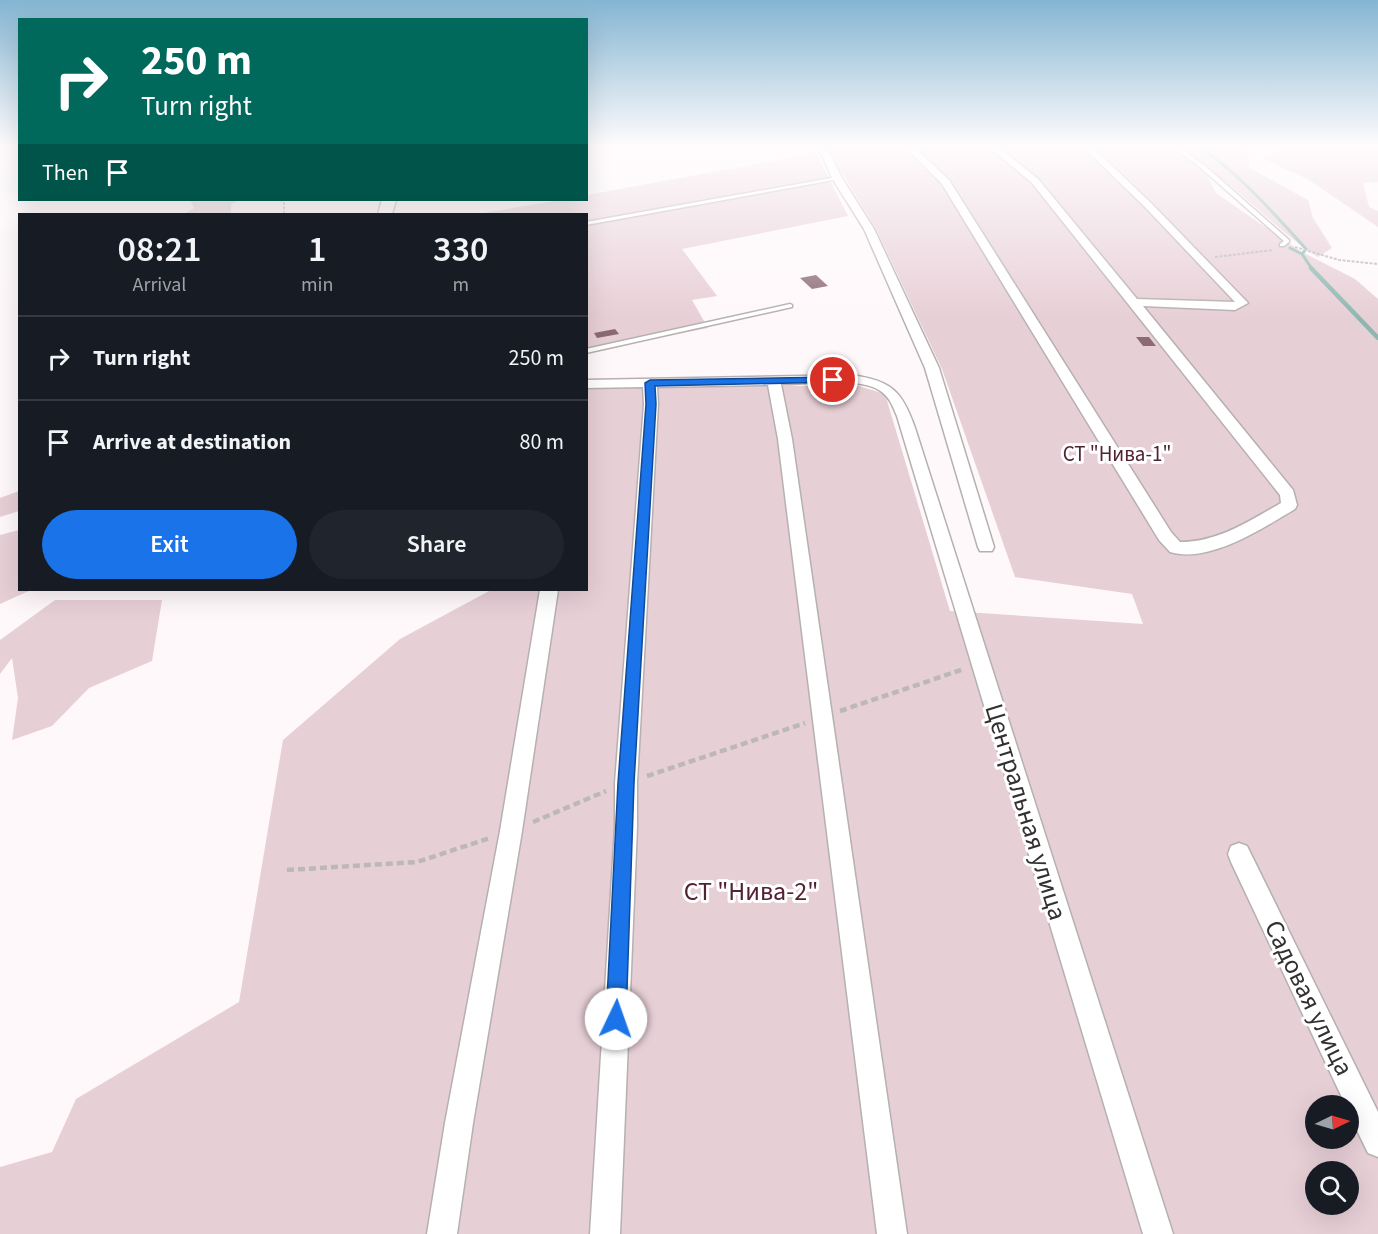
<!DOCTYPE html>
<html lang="en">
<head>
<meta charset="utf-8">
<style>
	:root { --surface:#171b24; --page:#20242c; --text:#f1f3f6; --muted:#9ea1a6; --line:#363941; --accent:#1a73e8 }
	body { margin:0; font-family:"Source Sans 3",sans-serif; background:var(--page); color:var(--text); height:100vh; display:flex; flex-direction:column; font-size:22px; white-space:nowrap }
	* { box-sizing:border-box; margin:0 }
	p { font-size:20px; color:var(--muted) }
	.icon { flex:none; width:33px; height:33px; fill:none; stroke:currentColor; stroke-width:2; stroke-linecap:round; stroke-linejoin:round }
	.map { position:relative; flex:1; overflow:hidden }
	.drawer { position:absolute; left:18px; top:213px; width:570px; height:378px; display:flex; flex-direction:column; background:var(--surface); border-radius:0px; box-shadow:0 6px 24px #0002 }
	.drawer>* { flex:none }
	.hud { position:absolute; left:18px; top:18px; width:570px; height:183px; border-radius:0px; box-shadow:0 6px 24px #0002; background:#00695c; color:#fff; overflow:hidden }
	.needle { width:39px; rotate:85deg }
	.tools { position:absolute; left:1305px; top:1095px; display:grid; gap:12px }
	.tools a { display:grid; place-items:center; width:54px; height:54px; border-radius:50%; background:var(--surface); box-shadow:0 6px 24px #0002; font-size:30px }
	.pin { position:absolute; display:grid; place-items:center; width:51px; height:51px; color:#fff; margin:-26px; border:3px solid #fff; border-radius:50%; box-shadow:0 2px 6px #0007 }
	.me { position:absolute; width:66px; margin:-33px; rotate:3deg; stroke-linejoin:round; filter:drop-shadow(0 0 4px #0008) }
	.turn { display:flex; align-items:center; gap:21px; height:126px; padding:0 24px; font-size:27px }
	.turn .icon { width:78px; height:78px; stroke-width:2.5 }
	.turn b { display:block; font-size:42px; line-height:51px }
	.then { display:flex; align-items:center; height:57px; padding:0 24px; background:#0003; gap:12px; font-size:22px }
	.eta { display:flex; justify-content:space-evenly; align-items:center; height:102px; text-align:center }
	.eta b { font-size:36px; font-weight:600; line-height:42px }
	.primary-button { display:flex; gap:12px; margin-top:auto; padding:12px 24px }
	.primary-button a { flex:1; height:69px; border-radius:36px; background:var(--accent); color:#fff; font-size:24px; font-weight:600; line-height:69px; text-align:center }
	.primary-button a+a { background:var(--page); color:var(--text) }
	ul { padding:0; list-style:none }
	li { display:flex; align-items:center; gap:18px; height:84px; padding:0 24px; border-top:2px solid var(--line) }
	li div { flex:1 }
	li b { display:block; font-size:22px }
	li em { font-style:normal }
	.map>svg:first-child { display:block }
	.green { fill:#e7cfd6; fill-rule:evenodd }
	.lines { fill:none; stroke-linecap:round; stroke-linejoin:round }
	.stream-far1 { stroke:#8fb7b0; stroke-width:3 }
	.stream { stroke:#8fb7b0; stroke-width:4.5 }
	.building { fill:#8b6a74 }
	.lane-casing { stroke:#b6b0b1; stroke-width:3 }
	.street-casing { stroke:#b6b0b1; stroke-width:3 }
	.secondary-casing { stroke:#b6b0b1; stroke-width:3 }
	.path-far1 { stroke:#bcb7b9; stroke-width:2; stroke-dasharray:3 1.5; stroke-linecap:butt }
	.path { stroke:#bcb7b9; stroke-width:4.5; stroke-dasharray:7 4; stroke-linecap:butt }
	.lane { fill:#fff; fill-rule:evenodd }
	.street { fill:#fff; fill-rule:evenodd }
	.secondary { fill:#fff; fill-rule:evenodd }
	.route { fill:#1a73e8; stroke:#114b97; stroke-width:1.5 }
	.labels { text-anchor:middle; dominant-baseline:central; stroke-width:6; stroke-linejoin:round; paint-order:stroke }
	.park-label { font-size:21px; fill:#522234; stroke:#fff }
	.near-street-label { font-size:26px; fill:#333031; stroke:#fff }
	.near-park-label { font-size:26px; fill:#522234; stroke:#fff }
</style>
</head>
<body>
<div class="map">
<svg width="1378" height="1234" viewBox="0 0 1378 1234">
	<rect width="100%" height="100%" fill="#fef8fa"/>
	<!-- green -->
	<path class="green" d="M826,146H1244L1247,147L1250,168L1308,200L1313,218L1332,248L1318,257C1276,231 1244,191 1202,166L1216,193L1300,251L1355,279L1378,299V1234H0V1167L52,1152L76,1099L239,1002L283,740L400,639L491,590H586L587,386H859L885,394L950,611L1143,624L1132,594L1015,577L942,369L876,229ZM1316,1106H1348V1138H1316ZM1316,1172H1348V1204H1316Z
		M1262,146H1353L1378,148V182L1363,183L1369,207L1378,211V227L1309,180L1262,158L1280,150Z
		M816,153L848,216L682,249L717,296L692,300L708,328L587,351L586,214H477L560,200H586L587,195Z
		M190,200H238L231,205V214H184L194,208Z
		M19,491V511L0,517V498Z
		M19,530L20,590H31L0,604V535Z
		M55,600H162L152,661L89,688L52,726L12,740L18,698L12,658L0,674V640Z"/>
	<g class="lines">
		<!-- stream-far1 -->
		<path class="stream-far1" d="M1199,146C1240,175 1273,212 1306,249L1302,254L1312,269
			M1290,248L1302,254"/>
		<!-- stream -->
		<path class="stream" d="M1311,268L1378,338"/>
	</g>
	<!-- building -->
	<path class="building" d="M816,275L828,286L812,289L800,278Z
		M615,329L619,334L597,338L594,333Z
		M1136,337H1149L1156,346H1143Z"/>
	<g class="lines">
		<!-- lane casing -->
		<g class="lane-casing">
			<path id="lane" d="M1172,146H1176L1205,166L1289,240V242L1284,246H1280V244L1284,241L1201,168Z
				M837,177L839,179L586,225V222Z
				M790,304L792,305V307L586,353V349Z"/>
		</g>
		<!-- street casing -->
		<g class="street-casing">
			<path id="street" d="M818,146H826L842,178L874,229L939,368L994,547L992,551H980L978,547L925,368L864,229L832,178Z
				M904,146H913L949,180L1171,532L1180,542C1218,542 1249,521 1281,503L1280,495L1032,183L988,146H997L1038,179L1137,299L1235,302L1145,207L1082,146H1091L1151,203L1248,303L1235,310L1143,306L1293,490L1297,505L1295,509C1263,528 1209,564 1170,552L1159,540L942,184Z
				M852,375C892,381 902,391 915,428L1173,1234H1143L897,416C893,407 890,398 882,392C861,376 808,384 781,384L792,439L907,1234H877L778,439L768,385L657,387L658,404L637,783V827L620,1234H590L615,827V783L644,404L643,387L586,388V380Z
				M540,590H558L522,831L473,1123L457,1234H427L445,1123L500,831Z
				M1239,843L1247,846L1378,1112V1157L1368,1153L1348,1112V1106H1346L1231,862L1228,854L1231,846Z"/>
		</g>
		<!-- secondary casing -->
		<g class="secondary-casing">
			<path id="secondary" d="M382,200H396L392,214H378Z"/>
		</g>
		<!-- path-far1 -->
		<path class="path-far1" d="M280,200L284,202V214
			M1295,247L1339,260L1378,264
			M1215,257L1273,250"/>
		<!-- path -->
		<path class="path" d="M840,711L964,669
			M647,776L805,723
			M533,822L606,791
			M287,870L417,862L490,838"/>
		<!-- lane -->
		<use href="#lane" class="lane"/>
		<!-- street -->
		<use href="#street" class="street"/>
		<!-- secondary -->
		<use href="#secondary" class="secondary"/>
	</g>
	<!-- sky -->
	<linearGradient id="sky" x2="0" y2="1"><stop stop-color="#84b5d2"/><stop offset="0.46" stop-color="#fffcfd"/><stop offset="1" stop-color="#fffcfd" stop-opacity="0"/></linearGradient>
	<rect width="1378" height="318" fill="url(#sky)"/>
	<!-- route -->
	<path class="route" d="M833,377L838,380L836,382L655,386L656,404L634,783L626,1019L623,1026L616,1029L609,1026L606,1019L618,783L646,404L645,383L650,380Z"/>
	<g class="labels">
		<!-- park labels -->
		<g class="park-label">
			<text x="1117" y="454">СТ "Нива-1"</text>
		</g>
		<!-- near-street labels -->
		<g class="near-street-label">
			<text transform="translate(1026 812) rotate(73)">Центральная улица</text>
			<text transform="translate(1309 998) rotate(64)">Садовая улица</text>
		</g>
		<!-- near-park labels -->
		<g class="near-park-label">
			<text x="751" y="891">СТ "Нива-2"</text>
		</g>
	</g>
</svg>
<div class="tools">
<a><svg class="needle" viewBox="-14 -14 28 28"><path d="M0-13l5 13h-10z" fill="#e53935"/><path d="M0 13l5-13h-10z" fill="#9ea1a6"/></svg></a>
<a><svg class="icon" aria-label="search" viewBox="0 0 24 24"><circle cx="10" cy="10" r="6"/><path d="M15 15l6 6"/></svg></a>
</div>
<div class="pin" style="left:833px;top:380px;background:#d93025"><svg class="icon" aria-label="arrive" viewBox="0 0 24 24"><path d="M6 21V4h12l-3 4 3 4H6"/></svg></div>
<svg class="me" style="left:616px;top:1019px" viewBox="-20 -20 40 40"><circle r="19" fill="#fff"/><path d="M0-13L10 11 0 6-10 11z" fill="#1a73e8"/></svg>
<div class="hud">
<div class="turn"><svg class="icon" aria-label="right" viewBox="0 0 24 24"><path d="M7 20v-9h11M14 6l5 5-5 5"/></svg><div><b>250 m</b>Turn right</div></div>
<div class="then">Then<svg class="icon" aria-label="arrive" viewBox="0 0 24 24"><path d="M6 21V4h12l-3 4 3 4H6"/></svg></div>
</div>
<section class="drawer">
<div class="eta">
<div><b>08:21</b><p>Arrival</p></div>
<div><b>1</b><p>min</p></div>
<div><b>330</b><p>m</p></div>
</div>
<ul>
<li><svg class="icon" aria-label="right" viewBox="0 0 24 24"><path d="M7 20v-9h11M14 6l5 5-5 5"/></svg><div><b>Turn right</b></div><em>250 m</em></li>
<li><svg class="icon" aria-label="arrive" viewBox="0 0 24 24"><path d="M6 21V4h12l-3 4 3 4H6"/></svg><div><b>Arrive at destination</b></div><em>80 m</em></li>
</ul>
<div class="primary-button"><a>Exit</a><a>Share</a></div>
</section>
</div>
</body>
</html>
